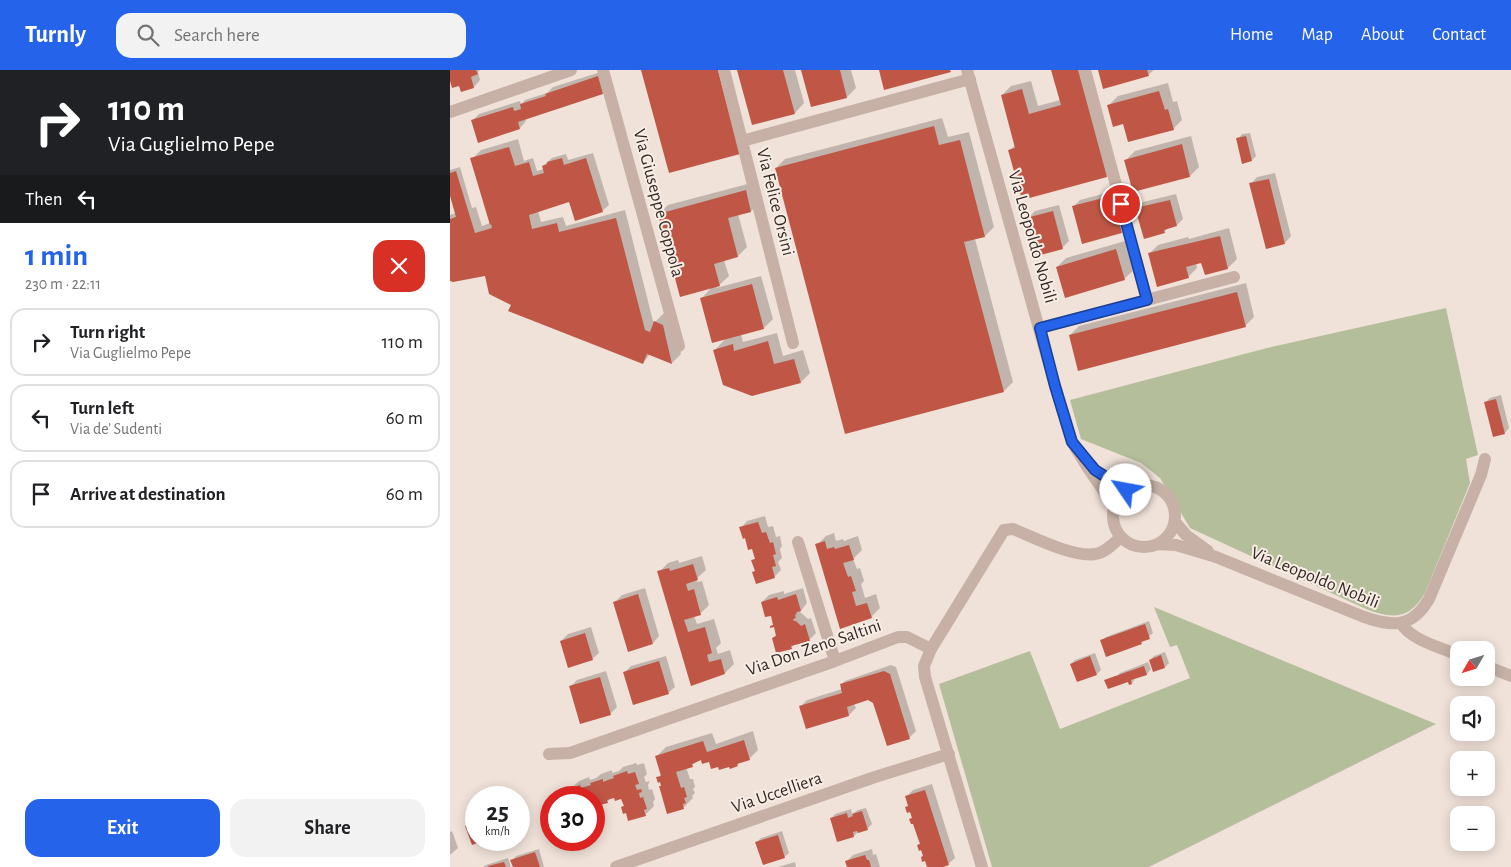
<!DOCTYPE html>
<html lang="en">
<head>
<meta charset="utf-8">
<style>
	:root { --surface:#fff; --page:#f2f2f2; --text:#202124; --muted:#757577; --line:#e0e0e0; --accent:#2563eb }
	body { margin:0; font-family:"Alegreya Sans",sans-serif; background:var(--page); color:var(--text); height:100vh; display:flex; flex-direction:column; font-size:19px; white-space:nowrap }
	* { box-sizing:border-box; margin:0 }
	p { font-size:16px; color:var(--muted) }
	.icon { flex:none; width:28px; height:28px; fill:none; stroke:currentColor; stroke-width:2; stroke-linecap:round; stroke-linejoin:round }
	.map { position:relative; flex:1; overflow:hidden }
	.side { display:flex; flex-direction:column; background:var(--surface); width:450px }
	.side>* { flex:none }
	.hud { background:#202124; color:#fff; overflow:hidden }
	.needle { width:32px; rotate:231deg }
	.tools { position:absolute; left:1000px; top:571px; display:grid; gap:10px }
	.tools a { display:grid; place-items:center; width:45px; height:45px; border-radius:10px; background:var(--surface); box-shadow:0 2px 12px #0003; font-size:25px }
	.speed { position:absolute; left:15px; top:716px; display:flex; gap:10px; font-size:25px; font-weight:700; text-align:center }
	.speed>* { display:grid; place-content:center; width:65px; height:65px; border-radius:50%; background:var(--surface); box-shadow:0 2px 12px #0003; line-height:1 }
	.speed small { font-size:12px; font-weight:400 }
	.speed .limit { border:8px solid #d22; background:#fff; color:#111 }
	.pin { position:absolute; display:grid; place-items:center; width:42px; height:42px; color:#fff; margin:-21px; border:2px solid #fff; border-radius:50%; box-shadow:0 1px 5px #0007 }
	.me { position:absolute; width:55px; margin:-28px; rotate:303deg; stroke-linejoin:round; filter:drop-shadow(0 0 4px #0008) }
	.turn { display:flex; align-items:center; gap:18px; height:105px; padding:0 25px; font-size:22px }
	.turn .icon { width:65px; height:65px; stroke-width:2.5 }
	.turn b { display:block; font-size:35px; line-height:42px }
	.then { display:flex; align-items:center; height:48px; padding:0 25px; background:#0003; gap:10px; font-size:19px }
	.round { display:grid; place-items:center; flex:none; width:52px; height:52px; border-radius:15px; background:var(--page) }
	.summary { display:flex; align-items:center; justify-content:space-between; height:85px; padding:0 25px }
	h1 { font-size:30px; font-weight:600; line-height:38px; color:var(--accent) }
	.button { display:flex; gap:10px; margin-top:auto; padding:10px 25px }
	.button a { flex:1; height:58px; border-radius:15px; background:var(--accent); color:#fff; font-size:20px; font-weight:600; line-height:58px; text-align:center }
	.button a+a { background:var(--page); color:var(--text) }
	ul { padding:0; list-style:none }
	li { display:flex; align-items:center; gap:15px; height:68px; margin:0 10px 8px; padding:0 15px; border:2px solid var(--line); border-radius:15px }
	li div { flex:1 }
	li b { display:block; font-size:19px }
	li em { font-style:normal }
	header { display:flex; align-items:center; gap:30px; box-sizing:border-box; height:70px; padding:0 25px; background:var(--accent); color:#fff }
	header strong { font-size:24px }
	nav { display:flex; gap:28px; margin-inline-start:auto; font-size:18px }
	.search { width:350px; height:45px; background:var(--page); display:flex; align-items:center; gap:12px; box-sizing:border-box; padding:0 18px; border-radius:15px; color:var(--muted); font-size:19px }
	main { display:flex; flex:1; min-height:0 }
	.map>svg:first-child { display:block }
	.green { fill:#b5be9a }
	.shadow { fill:#0003 }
	.building { fill:#c05746 }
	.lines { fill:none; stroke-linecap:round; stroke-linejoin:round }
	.minor { stroke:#c7b1a6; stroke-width:12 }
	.route-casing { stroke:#184099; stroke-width:12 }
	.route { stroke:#2563eb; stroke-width:9 }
	.labels { text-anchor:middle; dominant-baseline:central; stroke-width:4; stroke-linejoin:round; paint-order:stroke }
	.street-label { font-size:18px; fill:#332926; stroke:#f8ede5 }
</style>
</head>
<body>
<header>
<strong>Turnly</strong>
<div class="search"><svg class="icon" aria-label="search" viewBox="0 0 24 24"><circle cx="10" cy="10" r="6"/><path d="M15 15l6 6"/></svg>Search here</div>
<nav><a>Home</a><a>Map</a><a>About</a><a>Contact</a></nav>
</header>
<main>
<section class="side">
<div class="hud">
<div class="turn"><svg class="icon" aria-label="right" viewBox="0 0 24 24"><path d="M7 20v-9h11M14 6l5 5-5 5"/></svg><div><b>110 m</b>Via Guglielmo Pepe</div></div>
<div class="then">Then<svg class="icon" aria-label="left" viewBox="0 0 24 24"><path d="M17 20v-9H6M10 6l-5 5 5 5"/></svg></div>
</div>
<div class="summary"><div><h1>1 min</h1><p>230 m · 22:11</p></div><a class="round" style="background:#d93025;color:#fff"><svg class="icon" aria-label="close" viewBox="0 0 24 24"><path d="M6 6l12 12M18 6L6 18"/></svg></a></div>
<ul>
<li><svg class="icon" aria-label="right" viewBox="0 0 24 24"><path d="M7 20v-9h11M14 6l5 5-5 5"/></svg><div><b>Turn right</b><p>Via Guglielmo Pepe</p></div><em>110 m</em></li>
<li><svg class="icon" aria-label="left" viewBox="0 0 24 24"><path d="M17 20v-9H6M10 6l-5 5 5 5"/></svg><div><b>Turn left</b><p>Via de’ Sudenti</p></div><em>60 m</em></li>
<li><svg class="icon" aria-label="arrive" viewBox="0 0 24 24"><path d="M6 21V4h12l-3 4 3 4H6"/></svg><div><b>Arrive at destination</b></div><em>60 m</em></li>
</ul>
<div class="button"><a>Exit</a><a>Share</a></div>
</section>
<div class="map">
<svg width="1061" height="797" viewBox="0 0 1061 797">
	<rect width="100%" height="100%" fill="#f0e2d9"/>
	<!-- green -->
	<path class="green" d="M996,238L1028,385L1016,389L1020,413L975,523C959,550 943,549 916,539L740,458L710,408L691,393L631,369L620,330L817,278Z
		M704,537L986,654L699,797H542L489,614L580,581L610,659L740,608L727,575L720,577Z"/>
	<!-- shadow -->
	<path class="shadow" d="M0,0H30L28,2L30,10L24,17L11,21L9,14L0,6Z
		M288,0H345L354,33L345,43L303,54Z
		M353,0H401L406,18L397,27Z
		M602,0H639L666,97L657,106L559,81L566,74L552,25L561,16L581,11L588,36L610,30Z
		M649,0H704L698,5Z
		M154,1L159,16L153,23L75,48L76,51L70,58L22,51L29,44L70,31L71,35L75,30L97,23L103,17Z
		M718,13L723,32L727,31L732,50L723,59L674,52L659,35L668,26Z
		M492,48L498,67L519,62L544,157L535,166L525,169L563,312L554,321L326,98L335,89Z
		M800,63L806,86L802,90L788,69L792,64Z
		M741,66L749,97L740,106L684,121L676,90L685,81Z
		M68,69L74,91L83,88L87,101L94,99L93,96L102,88L116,84L118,90L143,83L159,135L152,141L120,130L88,141L91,152L113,147L116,156L175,140L203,251L205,252L214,243L222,246L231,284L222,293L200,284L193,293L62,234L36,204L0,209V145L6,143L0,122V100L10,97L22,138L26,137L32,156L40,153L22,89L31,80Z
		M825,103L841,166L835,173L801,114L807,107Z
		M305,112L310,132L301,141L288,144L297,177L288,186L274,190L279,206L266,218L311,206L323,249L314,258L291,264L293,272L327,263L333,286L353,280L360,303L351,312L265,280L277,267L251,229L263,216L209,144L218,135Z
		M668,120L678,156L671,162L623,137L630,130Z
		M726,124L733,149L727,155L718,158L714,162L687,139L693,132Z
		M609,135L619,171L612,178L578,148L585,141Z
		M779,158L787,189L778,198L756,204L752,191L746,193L747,198L738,207L699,184L708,175L738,167L739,169Z
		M675,171L684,200L674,209L607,197L616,188Z
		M796,213L804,247L795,256L620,265L629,256Z
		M1051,325L1059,358L1055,363L1036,332L1040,328Z
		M315,446L318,457L323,456L326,467L330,466L332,476L330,479L332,488L328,492L331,500L324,507L306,500L303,491L306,488L303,477L291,458L297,451Z
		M384,463L386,471L393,469L394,471L408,466L412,480L403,489L407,499L410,498L414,511L411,514L415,528L426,524L430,538L421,547L391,558L367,475L376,466Z
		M252,486L256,500L246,509L247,512L252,511L259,535L250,544L244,546L247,554L264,549L271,573L266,578L268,584L280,580L284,594L275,603L242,614L209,502L218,493L228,490L229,493Z
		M195,518L209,566L203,573L165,532L172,525Z
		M353,518L357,533L350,542L358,549L361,548L366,563L359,570L345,574L341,578L323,568L327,564L322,544L312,532L319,525L334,521V524Z
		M699,551L703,563L691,573L652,571L656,567Z
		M141,557L149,583L142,589L111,571L118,564Z
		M715,582L719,593L715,597L704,601L700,590L704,586Z
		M645,583L651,600L647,604L621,594L625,590Z
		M216,586L225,617L218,623L175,602L181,596Z
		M698,592L701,599L697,604L686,607L682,613L679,610L668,605L670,603Z
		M441,595L446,597L466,661L459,668L424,632L418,629L404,634L406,638L399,645L357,658L350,637L357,630L392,619L391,615L395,611Z
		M156,601L167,637L160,644L120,617L127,610Z
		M303,661L308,680L299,689L292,691L287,695L251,689L242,695L236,697L240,709H243L245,717L243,719L245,723L242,726L243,728L234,737L208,708L212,703L207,686L216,677L262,663L266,674Z
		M186,693L187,695L194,693L197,704L194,707L196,712L200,711L198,715L199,720L202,719L205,729L203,732L204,736L195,745L177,742L172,737L175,735L172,727L161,728L157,732L150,731L144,733V728L115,724L129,711L139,707L140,710L146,708L151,704L162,700V703L169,701L173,697Z
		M482,714L505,788L498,794L489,797H478L476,790L472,787L474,785L468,775L471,773L464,752L460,749L463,747L456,727L463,720Z
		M72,734L78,751L69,757V735Z
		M416,738L422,754L417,759L408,762L404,766L381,749L385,744L401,739L402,744L408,740Z
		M26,750V770H32L23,774L17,756L21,752Z
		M2,761L8,778L0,785V762Z
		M332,761L339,783L334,787L307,772L311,768Z
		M89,779L94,797H64L62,791L66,786Z
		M422,779L423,785L426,784L430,797H398L396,792L403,785Z
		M58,788L61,797H33L36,795Z
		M345,792L346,797H328Z"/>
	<!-- building -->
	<path class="building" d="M0,0H26L28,4L21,7L24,18L11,22L9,16L2,18L0,11Z
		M191,0H268L290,84L219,103Z
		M287,0H333L345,44L302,55Z
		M351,0H390L397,28L361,37Z
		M429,0H500L501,2L434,20Z
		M601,0H628L657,107L572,130L558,80L565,78L551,25L572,19L579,44L611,35Z
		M648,0H697L699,6L653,19Z
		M148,6L153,24L68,52L70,59L28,73L21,50L63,37L64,41L71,39L70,34L96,26L95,24Z
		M709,21L715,40L718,39L724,60L678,72L673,54L663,57L657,35Z
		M484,56L489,75L510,70L535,167L514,172L554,322L395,364L325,98Z
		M796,66L802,91L792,94L786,68Z
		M732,74L740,107L683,122L674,90Z
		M59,77L65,96L79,92L83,106L94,103L92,96L97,94V92L112,88L114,95L136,88L153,142L125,151L119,132L79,145L82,159L107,153L109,162L166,148L195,260L200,262L204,251L213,255L222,294L197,284L193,294L58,241L61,235L39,224L35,206L3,212L0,211V149L6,147L0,126V103L6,101L25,163L42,158L41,154L40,155L20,88Z
		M819,109L835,174L816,179L799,113Z
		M296,120L301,142L278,148L288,187L264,194L270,216L230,227L208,144Z
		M661,126L672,163L632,174L622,136Z
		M720,130L727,156L714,160L715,163L694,169L685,138Z
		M603,141L613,179L587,186L576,148Z
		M770,166L778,199L755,205L751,193L736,197L739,208L707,217L698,183Z
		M666,179L675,210L615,228L606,197Z
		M302,214L314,259L262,273L250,228Z
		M787,222L796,257L628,301L619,265Z
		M318,271L324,294L344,289L351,313L302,326L273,315L263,280L283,274L284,281Z
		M1046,329L1055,364L1043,367L1034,332Z
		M308,452L312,463L316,462L320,473L323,472L326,484L323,485L326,496L322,497L325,508L306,514L302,502L305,501L301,490L305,489L302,479L298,480L295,468L293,469L289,457Z
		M375,471L377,479L384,477L385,479L399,475L404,490L393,493L398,507L401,506L406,521L402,522L406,536L417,533L422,548L390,559L365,474Z
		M243,494L248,510L236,514L238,521L244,519L251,545L234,550L237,558L238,562L255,557L262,583L257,585L259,592L271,589L275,604L241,616L207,501L219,498L220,501Z
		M188,524L203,574L178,582L163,532Z
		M346,524L351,541L347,542L345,546L346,548L343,549L344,551H346L351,556L355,554L360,571L341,576L342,579L326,583L322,568L326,566L324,557L320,558V556L323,555L321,546L315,547L311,532L327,527L328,530Z
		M695,554L700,569L691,572L692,574L656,587L650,570Z
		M135,563L143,590L118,598L110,571Z
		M711,585L715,598L703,602L699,590Z
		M640,586L647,605L627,612L620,594Z
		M209,591L219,624L183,635L173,602Z
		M694,596L697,605L681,610L682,614L679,615L678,612L658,619L654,610Z
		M434,601L440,604L460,669L437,676L423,633L418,630L397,637L399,646L356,659L349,636L392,623L390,614Z
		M150,607L161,645L130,654L119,616Z
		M294,670L300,690L287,694L288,696L280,699L279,697L269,700L268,697L261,699L259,692L252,694L251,690L242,694L243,697L226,702L231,718L234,717L237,727L234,728L236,733L233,734L234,739L217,744L209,716H211L210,712L208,713L206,707L211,706L205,686L253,671L257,682Z
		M177,701L178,704L185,702L189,714L185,715L187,720L191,719L192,722L189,723L190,728L193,727L197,739L194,740L196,746L178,751L176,743L173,744L171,737L174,736L171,729L165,731L164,728L157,730L158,733L150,735L149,733L144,734V728H115L114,724L119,722L118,719L130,715L131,718L141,715L140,713L153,709V712L158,710L164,708L163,706Z
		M475,720L499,795L493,797H477L475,791L472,792L471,787L473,786L471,780L469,781L467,775L470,774L463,754H461L459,749L462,748L460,742L457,743L455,737L458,736L455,726Z
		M412,741L418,760L408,763L407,761L403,762L404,767L387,772L380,748L397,743L398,748L403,746L402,744Z
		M69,742L74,757L69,759Z
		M26,752V770H35L22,775L15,756Z
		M328,765L335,788L313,795L305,772Z
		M85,782L90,797H63L60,790Z
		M415,785L417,790H419L421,797H397L395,791Z
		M54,792L56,797H38V796Z"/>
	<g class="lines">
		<!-- minor -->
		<path class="minor" d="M153,0L229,276
			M274,0L343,273
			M517,0L605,316L622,372L636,395L664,436
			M635,0L697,230
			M0,42L121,0
			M292,71L520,9
			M590,258L784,207
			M641,395L645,400L676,420
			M663 446a31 31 0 1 1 62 0a31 31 0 1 1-62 0Z
			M725,452L736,465L758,481
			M348,472L385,591
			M707,474L726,475L766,487L914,547C943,557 962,558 979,529L1031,405L1035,389
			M951,553C960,570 992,578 1009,585
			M481,579L554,460L563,459C583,467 624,488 645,484C655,483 663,474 671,467
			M1036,596L1061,606
			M99,684L120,683L385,591L448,567H457L481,579L474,596L475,607L532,797
			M166,797L425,707L499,684"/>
	</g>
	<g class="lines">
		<!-- route casing -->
		<g class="route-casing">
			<path id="route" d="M671,134L697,230L590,258L605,316L622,372L645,400L676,420"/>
		</g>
		<!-- route -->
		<use href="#route" class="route"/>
	</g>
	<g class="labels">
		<!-- street labels -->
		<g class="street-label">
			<text transform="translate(325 132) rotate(76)">Via Felice Orsini</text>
			<text transform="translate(208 133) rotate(75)">Via Giuseppe Coppola</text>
			<text transform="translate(582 167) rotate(74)">Via Leopoldo Nobili</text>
			<text transform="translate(865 508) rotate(22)">Via Leopoldo Nobili</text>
			<text transform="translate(364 578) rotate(-19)">Via Don Zeno Saltini</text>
			<text transform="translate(327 723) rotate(-19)">Via Uccelliera</text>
		</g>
	</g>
</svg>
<div class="tools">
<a><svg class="needle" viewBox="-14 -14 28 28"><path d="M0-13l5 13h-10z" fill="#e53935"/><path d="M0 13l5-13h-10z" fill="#757577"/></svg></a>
<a><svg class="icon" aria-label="sound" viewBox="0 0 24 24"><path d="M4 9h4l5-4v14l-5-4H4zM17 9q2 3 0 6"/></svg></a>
<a>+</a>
<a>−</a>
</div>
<div class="speed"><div>25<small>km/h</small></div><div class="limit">30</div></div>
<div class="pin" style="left:671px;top:134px;background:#d93025"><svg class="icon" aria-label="arrive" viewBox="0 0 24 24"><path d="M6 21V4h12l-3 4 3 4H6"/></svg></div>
<svg class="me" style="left:676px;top:420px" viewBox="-20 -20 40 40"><circle r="19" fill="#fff"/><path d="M0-13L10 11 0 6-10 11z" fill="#2563eb"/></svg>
</div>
</main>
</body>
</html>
